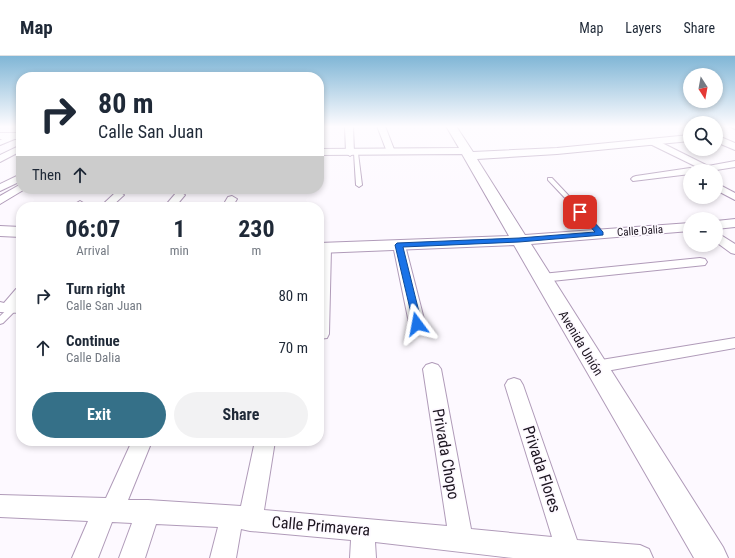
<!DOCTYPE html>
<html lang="en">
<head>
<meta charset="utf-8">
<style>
	:root { --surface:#fff; --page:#f2f2f3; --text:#1f2937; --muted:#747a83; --line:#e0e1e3; --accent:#357088 }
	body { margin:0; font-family:"Roboto Condensed",sans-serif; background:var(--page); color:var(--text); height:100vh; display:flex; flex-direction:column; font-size:15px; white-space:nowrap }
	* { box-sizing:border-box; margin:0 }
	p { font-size:13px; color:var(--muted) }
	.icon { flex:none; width:22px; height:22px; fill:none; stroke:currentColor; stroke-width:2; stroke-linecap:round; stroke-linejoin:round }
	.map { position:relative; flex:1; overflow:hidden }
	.sheet { position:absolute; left:16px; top:146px; width:308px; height:244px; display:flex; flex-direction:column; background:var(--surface); border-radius:16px; box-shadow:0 2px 6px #0003 }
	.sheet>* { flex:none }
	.top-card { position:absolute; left:16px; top:16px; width:308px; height:122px; border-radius:16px; box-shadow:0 2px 6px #0003; background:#fff; color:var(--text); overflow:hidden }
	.needle { width:26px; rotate:169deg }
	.buttons { position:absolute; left:683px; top:12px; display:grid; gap:8px }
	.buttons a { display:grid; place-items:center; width:40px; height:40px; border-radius:50%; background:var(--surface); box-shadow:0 2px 6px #0003; font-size:20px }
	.pin { position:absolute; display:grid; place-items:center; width:34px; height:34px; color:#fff; margin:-17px; border-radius:8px; box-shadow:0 2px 6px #0006 }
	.me { position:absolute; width:44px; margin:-22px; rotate:347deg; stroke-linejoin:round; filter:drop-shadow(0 0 3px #0008) }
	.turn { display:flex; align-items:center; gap:14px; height:84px; padding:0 16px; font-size:18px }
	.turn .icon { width:52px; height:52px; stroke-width:2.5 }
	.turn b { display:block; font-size:28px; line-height:34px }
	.then { display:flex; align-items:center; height:38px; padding:0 16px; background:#0003; gap:8px; font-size:15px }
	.eta { display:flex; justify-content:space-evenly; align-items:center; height:68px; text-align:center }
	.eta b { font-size:24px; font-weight:700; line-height:28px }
	.action { display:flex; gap:8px; margin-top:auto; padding:8px 16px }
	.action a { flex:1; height:46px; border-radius:24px; background:var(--accent); color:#fff; font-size:16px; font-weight:700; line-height:46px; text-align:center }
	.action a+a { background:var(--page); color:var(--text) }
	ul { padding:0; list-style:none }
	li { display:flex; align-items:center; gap:12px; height:52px; padding:0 16px }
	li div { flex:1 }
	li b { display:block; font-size:15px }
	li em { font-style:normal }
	header { display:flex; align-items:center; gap:24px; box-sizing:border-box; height:56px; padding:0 20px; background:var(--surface); border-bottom:1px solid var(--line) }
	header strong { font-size:19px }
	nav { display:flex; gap:22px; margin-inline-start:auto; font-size:14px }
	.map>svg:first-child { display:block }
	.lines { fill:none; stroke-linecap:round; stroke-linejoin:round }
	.service-casing { stroke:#b09bb9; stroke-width:2 }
	.minor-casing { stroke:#b09bb9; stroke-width:2 }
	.tertiary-casing { stroke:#b09bb9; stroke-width:2 }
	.service { fill:#fff; fill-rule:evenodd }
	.minor { fill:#fff; fill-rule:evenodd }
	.tertiary { fill:#fff; fill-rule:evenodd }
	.route { fill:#1a73e8; stroke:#114b97 }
	.labels { text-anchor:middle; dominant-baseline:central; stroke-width:3.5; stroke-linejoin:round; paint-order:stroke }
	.far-street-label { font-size:11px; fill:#1c1520; stroke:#fdf9ff }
	.street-label { font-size:13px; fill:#1c1520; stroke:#fdf9ff }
	.near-street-label { font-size:16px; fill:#1c1520; stroke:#fdf9ff }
</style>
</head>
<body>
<header>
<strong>Map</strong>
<nav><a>Map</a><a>Layers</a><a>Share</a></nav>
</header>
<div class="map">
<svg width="735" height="502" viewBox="0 0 735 502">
	<rect width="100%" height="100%" fill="#fdf9ff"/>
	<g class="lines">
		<!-- service casing -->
		<g class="service-casing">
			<path id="service" d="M356,96L358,97L362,129L359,131L356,129L354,97Z
				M548,122H552L603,176V178H599L548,124Z
				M12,249H15L19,251L3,267L0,268V260Z"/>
		</g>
		<!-- minor casing -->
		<g class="minor-casing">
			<path id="minor" d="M345,70H353L354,97L350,100L346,97Z
				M377,70H385L395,96L394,98H388L387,96Z
				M729,70H735V73Z
				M14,78H17V82L0,89V84Z
				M650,84H656L708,110L735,105V111L710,115H690V118L633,125L631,123L633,121L636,120L690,112L694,114L697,111L650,88Z
				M21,89V95L0,106V99Z
				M21,118V125L0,135V128Z
				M716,127L735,137V144L716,134Z
				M21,128V133H25L0,148V140Z
				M119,136L124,139L111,151H100L115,137Z
				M180,136L185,139L175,151H164L176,137Z
				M232,140L237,143L232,151H222L228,141Z
				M80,145L85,148L84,150L70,151Z
				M716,176L735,188V198L731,197L716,186Z
				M399,185L405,189L425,267L423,270L417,272L411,270L409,267L393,189Z
				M325,188L331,192L329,278L327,282L319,283V192Z
				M700,202L705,203L707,206L705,209L542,226L537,225L535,222L537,219L542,218Z
				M21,232V245L19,247H21V257L0,256V246L4,247L16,233Z
				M735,282V292L595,317L589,315L586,311L589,307L595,305Z
				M432,307L438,309L441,313L471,473L552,481L505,329L508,324L514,322L520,324L523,329L577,484L640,489L649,493L653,502H513L375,486L376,502H350L351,484L250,475L241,473L236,502H210L218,471L156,468L145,502H119L132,467L112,466L98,502H72L88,465L0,461V439L106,442L132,385H152L128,444H148L241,450L255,385H275L264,454L447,470L423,313L426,309Z"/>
		</g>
		<!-- tertiary casing -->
		<g class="tertiary-casing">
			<path id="tertiary" d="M446,70H456L473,96L557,92L690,79V85L557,98L477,103L525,179L690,167V175L531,188L723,491L728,502H694L514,189L319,197V187L509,180L462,98L319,99V93L459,92Z
				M0,77H21V83H0Z
				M716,79L735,87V94L716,86Z
				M735,163V171L716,173V165Z
				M0,170L21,171V181L0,180Z"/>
		</g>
		<!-- service -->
		<use href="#service" class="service"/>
		<!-- minor -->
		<use href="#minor" class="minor"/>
		<!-- tertiary -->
		<use href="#tertiary" class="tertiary"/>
	</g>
	<!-- sky -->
	<linearGradient id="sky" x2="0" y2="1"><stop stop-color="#80b6d6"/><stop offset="0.5" stop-color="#fefcff"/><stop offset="1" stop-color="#fefcff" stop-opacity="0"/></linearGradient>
	<rect width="735" height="141" fill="url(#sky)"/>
	<!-- route -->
	<path class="route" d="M578,154H583L603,176V179L519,186L403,191L422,268L421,270H414L395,189L397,187L519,182L595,176L578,157Z"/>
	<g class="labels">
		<!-- far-street labels -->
		<g class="far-street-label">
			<text transform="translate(640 175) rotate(-4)">Calle Dalia</text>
		</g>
		<!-- street labels -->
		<g class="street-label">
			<text transform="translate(581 287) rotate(59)">Avenida Unión</text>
		</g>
		<!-- near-street labels -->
		<g class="near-street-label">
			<text transform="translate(446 398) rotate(80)">Privada Chopo</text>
			<text transform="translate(542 413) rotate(72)">Privada Flores</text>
			<text transform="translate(321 470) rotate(5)">Calle Primavera</text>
		</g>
	</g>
</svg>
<div class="buttons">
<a><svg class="needle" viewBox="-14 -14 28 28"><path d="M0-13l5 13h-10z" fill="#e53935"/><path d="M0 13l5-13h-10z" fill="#747a83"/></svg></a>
<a><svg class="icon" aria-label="search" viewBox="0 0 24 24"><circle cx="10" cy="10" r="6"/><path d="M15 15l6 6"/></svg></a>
<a>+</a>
<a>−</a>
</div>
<div class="pin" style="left:580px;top:156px;background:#d93025"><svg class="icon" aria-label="arrive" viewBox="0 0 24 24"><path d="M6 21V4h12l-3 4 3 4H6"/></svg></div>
<svg class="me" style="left:417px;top:268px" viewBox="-20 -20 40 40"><path d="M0-17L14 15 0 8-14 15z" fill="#1a73e8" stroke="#fff" stroke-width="4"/></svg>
<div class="top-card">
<div class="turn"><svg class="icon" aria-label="right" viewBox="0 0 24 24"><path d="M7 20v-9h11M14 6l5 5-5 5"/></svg><div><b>80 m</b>Calle San Juan</div></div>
<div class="then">Then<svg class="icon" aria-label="ahead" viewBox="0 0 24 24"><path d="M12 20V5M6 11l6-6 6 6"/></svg></div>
</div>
<section class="sheet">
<div class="eta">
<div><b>06:07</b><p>Arrival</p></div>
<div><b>1</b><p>min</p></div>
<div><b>230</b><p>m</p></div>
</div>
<ul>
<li><svg class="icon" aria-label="right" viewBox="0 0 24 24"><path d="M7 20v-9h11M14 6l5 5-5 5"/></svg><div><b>Turn right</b><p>Calle San Juan</p></div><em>80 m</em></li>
<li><svg class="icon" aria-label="ahead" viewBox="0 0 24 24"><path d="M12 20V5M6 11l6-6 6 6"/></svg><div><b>Continue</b><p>Calle Dalia</p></div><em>70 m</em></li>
</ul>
<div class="action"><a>Exit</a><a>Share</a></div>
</section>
</div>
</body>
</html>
